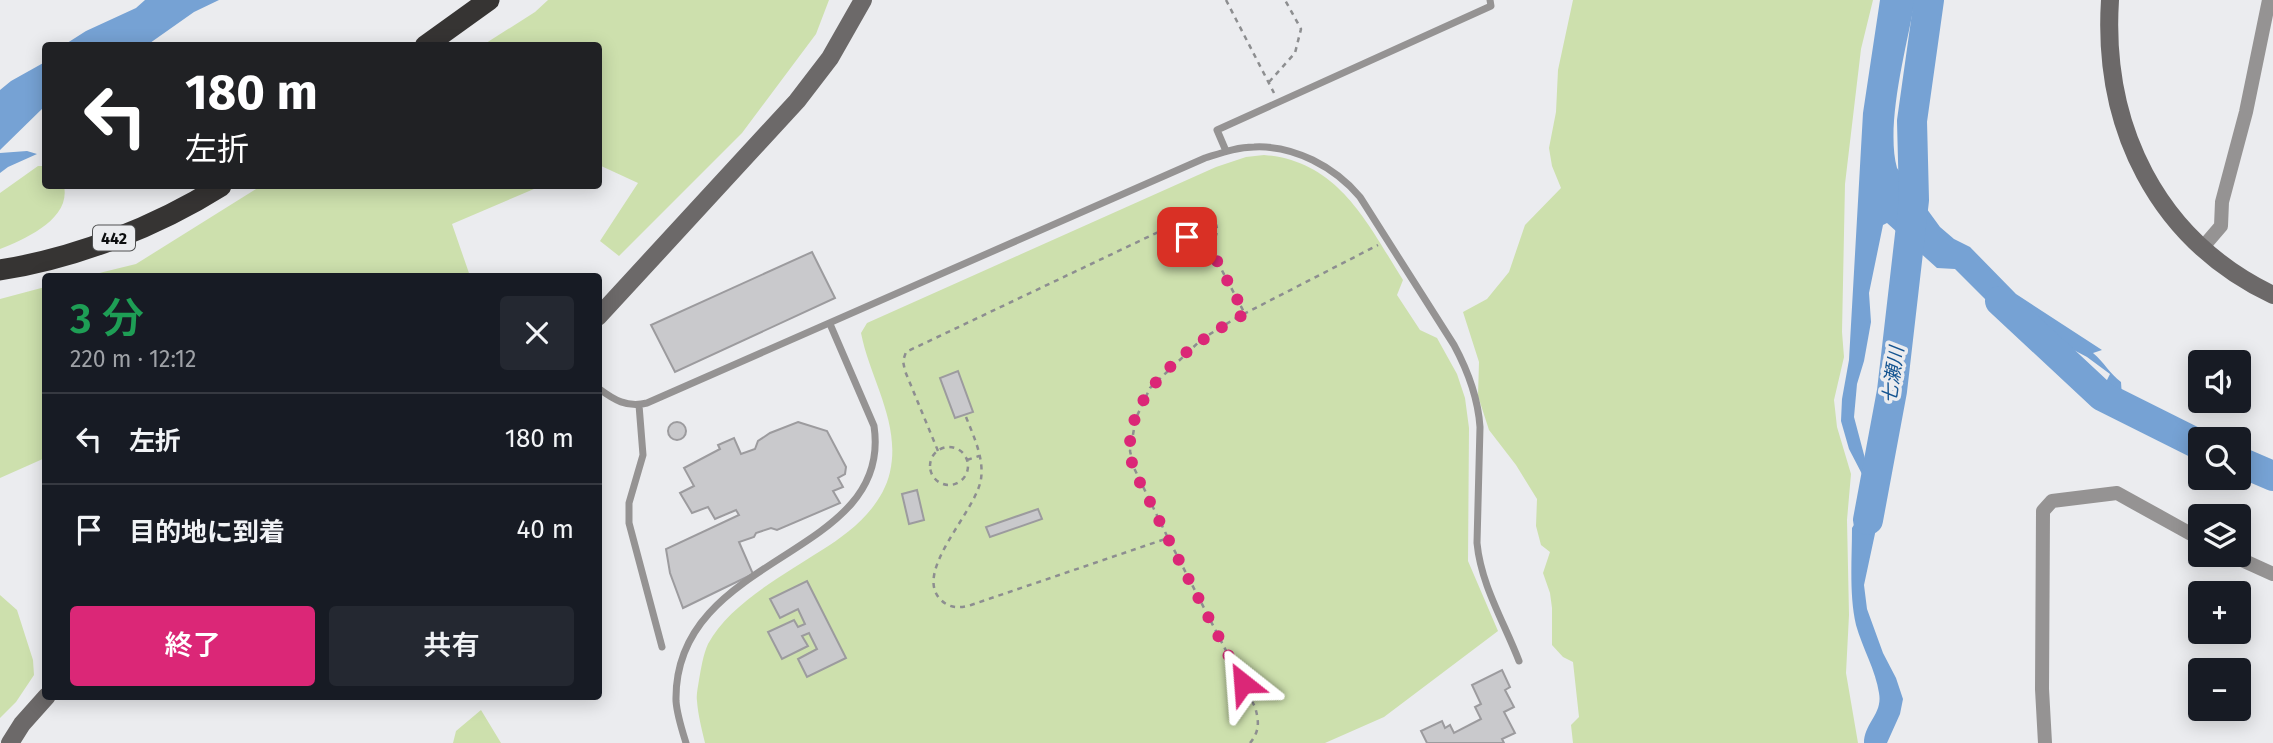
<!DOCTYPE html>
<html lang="ja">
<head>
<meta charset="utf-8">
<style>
	:root { --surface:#171b24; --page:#242831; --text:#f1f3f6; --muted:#9ea1a6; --line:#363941; --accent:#db2777 }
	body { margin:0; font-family:"Fira Sans","Noto Sans JP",sans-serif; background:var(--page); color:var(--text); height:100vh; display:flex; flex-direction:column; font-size:26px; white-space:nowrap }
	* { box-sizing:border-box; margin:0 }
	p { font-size:23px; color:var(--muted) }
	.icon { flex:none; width:38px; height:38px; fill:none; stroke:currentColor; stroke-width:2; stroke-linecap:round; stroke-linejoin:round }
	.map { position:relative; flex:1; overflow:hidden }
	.drawer { position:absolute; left:42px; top:273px; width:560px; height:427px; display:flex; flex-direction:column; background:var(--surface); border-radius:7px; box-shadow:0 4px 18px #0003 }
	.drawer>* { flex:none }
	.banner { position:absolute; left:42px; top:42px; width:560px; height:147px; border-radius:7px; box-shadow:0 4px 18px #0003; background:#202124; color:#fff; overflow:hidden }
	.fabs { position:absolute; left:2188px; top:350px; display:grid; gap:14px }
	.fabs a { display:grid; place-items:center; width:63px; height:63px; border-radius:7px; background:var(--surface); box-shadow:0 4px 18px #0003; font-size:35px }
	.pin { position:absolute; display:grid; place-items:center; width:60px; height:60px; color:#fff; margin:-30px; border-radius:14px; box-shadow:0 4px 10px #0006 }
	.me { position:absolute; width:77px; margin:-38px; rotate:332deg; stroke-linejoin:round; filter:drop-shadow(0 0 5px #0008) }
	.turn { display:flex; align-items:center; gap:24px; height:147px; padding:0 28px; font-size:32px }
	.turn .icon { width:91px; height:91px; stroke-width:2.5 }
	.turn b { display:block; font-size:49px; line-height:60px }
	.round { display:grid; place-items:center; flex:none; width:74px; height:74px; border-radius:7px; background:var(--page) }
	.headline { display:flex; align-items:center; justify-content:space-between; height:119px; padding:0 28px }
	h1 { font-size:42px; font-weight:600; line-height:52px; color:#1e9e55 }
	.cta { display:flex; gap:14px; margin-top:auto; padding:14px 28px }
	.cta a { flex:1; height:80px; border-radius:7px; background:var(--accent); color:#fff; font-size:28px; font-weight:600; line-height:80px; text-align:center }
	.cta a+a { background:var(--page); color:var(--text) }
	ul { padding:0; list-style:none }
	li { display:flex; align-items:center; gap:21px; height:91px; padding:0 28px; border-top:2px solid var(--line) }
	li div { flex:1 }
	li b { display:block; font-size:26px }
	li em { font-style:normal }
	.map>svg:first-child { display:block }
	.green { fill:#cde0ad }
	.water { fill:#76a2d4 }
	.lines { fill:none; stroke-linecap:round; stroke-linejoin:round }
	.river { stroke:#76a2d4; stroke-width:30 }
	.building { fill:#c9c9cc; stroke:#9c9b9e; stroke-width:2 }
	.path { stroke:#8d8e90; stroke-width:2.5; stroke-dasharray:5 5; stroke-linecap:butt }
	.lane { stroke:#959393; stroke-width:7 }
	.street { stroke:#959393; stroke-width:14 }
	.secondary { stroke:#6c6969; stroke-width:18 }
	.highway { stroke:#363433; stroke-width:21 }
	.route { stroke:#db2777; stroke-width:12; stroke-dasharray:0 21.6 }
	.labels { text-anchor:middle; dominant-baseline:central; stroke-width:7; stroke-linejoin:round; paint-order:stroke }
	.shield { fill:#ebecef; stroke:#505152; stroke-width:2 }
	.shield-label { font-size:16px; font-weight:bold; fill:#0d0e0f }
	.water-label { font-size:19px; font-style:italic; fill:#145491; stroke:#ebecef }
</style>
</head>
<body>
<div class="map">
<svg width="2273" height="743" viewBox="0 0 2273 743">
	<rect width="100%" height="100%" fill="#ebecef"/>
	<!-- green -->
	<path class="green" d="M548,0H829L816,34L742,133L619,256L600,241L638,183L599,165L598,46L483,45L535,12Z
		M1573,0H1873L1861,49L1845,184L1842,332L1844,357L1834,400L1837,427L1851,474L1847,520L1849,615L1846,673L1858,743H1573L1571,725L1579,717L1573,662L1563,657L1552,645V608L1550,593L1543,573L1550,552L1541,545L1536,526L1537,499L1516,465L1489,430L1478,396L1479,362L1463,312L1487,299L1509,272L1525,225L1561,188L1552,166L1549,148L1556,112L1558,70Z
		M1264,155C1339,161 1367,223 1403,280L1397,295L1420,330L1437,338L1457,374L1465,398L1469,428L1468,561L1498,631L1384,717L1325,743H705C702,730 698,715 697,701C696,695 698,687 699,680C701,669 703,655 708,644C729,604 785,574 822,550C851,532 882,507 890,472C901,423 870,379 861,333L867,323L1216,167L1246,157Z
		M38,166H45L46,186H64C71,219 25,239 0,249V193Z
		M261,186H541L452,224L470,276H87L136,264Z
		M45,287V458L0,478V299Z
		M0,595L17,610L33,660L34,675L16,702L0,718Z
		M481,710L501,743H453L456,731Z"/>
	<!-- water -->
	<path class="water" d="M145,0H219L194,12L150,43L132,46L64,45L86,31L136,8Z
		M1880,0H1915C1907,46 1885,124 1897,168L1940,227L1954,239L1970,247L2016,294L2102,350L2093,353C2104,362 2110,374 2121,382L2122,397L2148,409L2140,413L2126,406L2117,405L2116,406C2120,416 2132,418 2140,421L2142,427C2125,428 2116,414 2101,408L2115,388L2106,382L2110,374L2087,357L2049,337L2015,323L1996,310L1955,269L1937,268L1887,223L1883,225L1869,293L1871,322L1864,361L1857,384L1854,417L1867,466L1879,487V515L1864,585L1867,609L1883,653L1896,678L1903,699L1900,714L1887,743H1864C1864,723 1883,714 1879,693C1876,671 1862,647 1856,625C1849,594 1852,560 1852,528L1858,518L1866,521L1863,476L1849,449L1841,421L1842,399L1849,360L1863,113Z
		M45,62V106L0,150V90L11,81Z
		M27,151L37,154L8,167L0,173V153Z"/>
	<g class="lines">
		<!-- river -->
		<path class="river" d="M2000,301L2102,396L2200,445
			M2238,461L2273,476
			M1868,520L1892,391L1914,200L1912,121L1929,0"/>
	</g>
	<!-- building -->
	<path class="building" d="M812,252L835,298L675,372L651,325Z
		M958,371L973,412L955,418L940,378Z
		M798,422L827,431L846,467L845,474L838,478L843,487L833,491L840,503L777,530L771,528L756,533L754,537L739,542L753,574L683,608L670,573L666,549L739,515L736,510L715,519L708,507L692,513L680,493L694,486L684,468L720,449L718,445L734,438L741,454L755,449L758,441L770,433Z
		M668 431a9 9 0 1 1 18 0a9 9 0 1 1-18 0Z
		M917,490L924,520L909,524L902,494Z
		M1038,509L1042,519L990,537L986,527Z
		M807,581L846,658L807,677L798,659L817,649L809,633L802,636L808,646L782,659L768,632L794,620L798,627L805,624L798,609L780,618L770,599Z
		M1502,670L1510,687L1505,690L1514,707L1504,712L1515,733L1502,739L1504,743H1427L1421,731L1442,721L1445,728L1450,725L1454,733L1481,719L1475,707L1481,704L1472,685Z"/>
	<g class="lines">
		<!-- path -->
		<path class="path" d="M1226,0L1274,93
			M1269,82L1295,53L1301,29L1285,0
			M1187 230a15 15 0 1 1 30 0a15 15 0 1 1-30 0Z
			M1208,244L1245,314
			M966,417C974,437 984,458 981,479C976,512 912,572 941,600C950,609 960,608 971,605L1168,538
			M930 466a19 19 0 1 1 38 0a19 19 0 1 1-38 0Z
			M938,451L905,371L903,361L906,352L1171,226H1187
			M967,460L979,456
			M1250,743C1260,731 1259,721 1255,707L1168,538L1134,468L1130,451L1136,418L1150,388L1202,339L1236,318L1378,245"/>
		<!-- lane -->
		<path class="lane" d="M1226,151L1217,130L1491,6L1490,0
			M598,388C614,400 627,408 647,403L1205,158C1221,153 1237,147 1254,147C1294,145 1335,167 1360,197L1454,345C1468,371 1478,397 1480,427L1477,543C1481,585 1504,622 1519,661
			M639,405L643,455L629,503V523L662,647
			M686,743C682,730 677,715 676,701C673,552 894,559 874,426L830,324"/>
		<!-- street -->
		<path class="street" d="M2203,247L2221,226L2222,202L2246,112L2269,0
			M2231,555L2273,574
			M2045,743L2042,689L2043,511L2052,501L2117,493L2200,539"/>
		<!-- secondary -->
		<path class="secondary" d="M2110,0C2102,126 2156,239 2273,295
			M598,317L797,101L830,58L863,0
			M10,743L22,724L47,696"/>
		<!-- highway -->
		<path class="highway" d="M425,46L489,0
			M0,270C76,258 156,227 221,186"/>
	</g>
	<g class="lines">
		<!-- route -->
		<path class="route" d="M1187,237L1195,244H1208L1245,314C1196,340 1127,389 1130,451C1131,470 1144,489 1152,506C1181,566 1212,624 1243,683"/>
	</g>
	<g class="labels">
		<!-- shield labels -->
		<rect class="shield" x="93" y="225.5" width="42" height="25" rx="5"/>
		<g class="shield-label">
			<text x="114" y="238">442</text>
		</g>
		<!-- water labels -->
		<g class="water-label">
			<text transform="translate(1893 375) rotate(-82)">七瀬川</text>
		</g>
	</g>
</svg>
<div class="fabs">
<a><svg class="icon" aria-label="sound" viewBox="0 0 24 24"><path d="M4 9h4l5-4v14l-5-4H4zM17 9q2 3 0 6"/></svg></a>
<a><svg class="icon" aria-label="search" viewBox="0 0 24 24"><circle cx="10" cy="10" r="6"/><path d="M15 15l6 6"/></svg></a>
<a><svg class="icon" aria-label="layers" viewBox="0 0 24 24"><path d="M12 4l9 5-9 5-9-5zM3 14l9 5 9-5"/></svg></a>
<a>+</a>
<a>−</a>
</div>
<div class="pin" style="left:1187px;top:237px;background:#d93025"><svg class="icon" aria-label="arrive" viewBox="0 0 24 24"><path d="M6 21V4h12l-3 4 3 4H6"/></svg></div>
<svg class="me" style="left:1243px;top:683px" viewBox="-20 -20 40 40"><path d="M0-17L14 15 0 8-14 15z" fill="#db2777" stroke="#fff" stroke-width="4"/></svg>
<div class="banner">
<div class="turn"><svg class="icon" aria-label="left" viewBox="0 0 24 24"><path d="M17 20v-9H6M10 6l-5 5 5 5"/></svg><div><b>180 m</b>左折</div></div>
</div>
<section class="drawer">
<div class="headline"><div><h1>3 分</h1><p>220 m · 12:12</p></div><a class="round"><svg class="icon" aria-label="close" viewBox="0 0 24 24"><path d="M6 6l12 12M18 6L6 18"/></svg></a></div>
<ul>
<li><svg class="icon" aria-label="left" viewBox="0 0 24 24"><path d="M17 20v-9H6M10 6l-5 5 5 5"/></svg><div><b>左折</b></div><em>180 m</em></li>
<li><svg class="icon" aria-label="arrive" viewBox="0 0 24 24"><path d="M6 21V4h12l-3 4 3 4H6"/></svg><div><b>目的地に到着</b></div><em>40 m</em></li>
</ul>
<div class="cta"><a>終了</a><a>共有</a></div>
</section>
</div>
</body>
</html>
